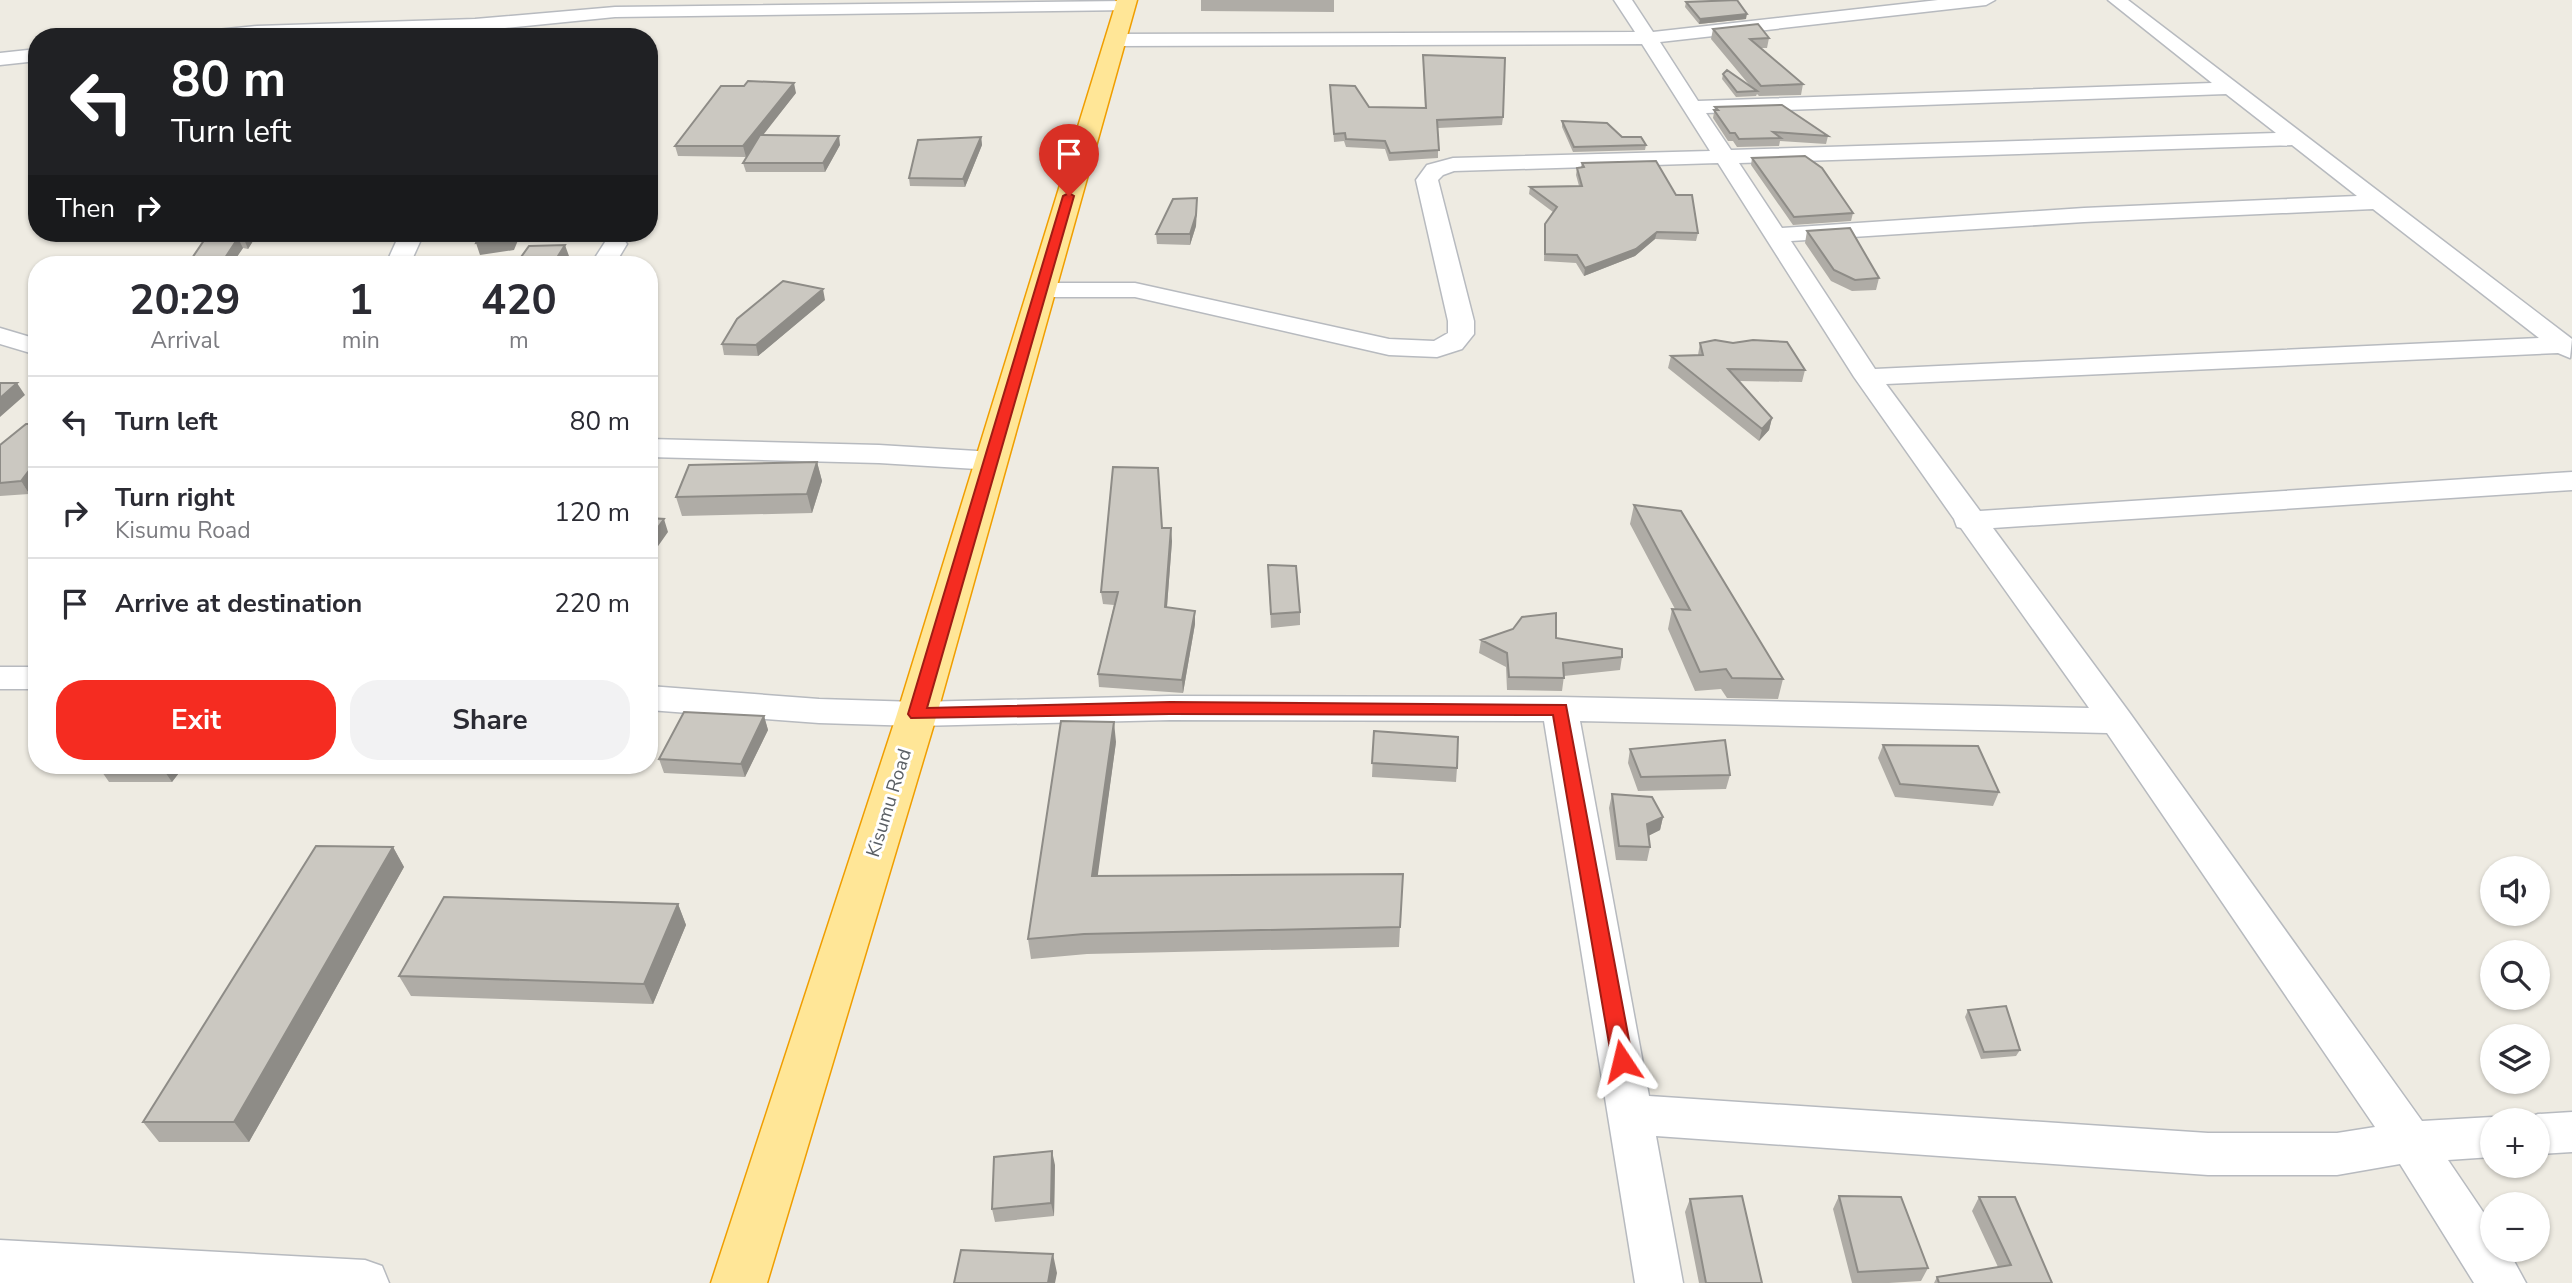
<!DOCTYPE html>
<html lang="en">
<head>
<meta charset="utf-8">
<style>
	:root { --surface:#fff; --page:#f2f2f3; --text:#2b2b33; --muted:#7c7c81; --line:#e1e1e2; --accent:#f52c21 }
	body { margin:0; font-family:"Nunito Sans",sans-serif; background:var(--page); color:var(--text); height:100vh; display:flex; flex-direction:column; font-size:26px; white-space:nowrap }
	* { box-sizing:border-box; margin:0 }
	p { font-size:23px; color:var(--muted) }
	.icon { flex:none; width:38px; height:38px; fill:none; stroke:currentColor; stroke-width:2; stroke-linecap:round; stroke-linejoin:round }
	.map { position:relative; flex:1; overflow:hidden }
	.side { position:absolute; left:28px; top:256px; width:630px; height:518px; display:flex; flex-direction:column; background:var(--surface); border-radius:28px; box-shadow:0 2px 5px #0004 }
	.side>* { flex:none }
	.banner { position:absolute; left:28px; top:28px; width:630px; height:214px; border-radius:28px; box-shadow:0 2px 5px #0004; background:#202124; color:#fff; overflow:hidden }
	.fabs { position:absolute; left:2480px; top:856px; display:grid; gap:14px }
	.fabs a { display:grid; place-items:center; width:70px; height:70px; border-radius:50%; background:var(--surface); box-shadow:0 2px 5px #0004; font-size:35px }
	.pin { position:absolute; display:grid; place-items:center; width:60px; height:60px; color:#fff; margin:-72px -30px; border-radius:50% 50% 50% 0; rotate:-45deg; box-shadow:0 0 7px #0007 }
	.pin .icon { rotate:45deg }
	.me { position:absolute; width:77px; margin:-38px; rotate:350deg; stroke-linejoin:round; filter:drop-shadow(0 0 5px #0008) }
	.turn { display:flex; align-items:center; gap:24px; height:147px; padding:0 28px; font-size:32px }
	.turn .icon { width:91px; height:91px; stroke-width:2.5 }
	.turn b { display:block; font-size:49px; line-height:60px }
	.then { display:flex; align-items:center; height:66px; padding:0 28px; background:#0003; gap:14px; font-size:26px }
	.eta { display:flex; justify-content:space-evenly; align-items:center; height:119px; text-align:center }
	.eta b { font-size:42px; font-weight:700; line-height:49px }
	.button { display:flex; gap:14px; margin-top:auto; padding:14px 28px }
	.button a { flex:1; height:80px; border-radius:28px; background:var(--accent); color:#fff; font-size:28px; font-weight:700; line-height:80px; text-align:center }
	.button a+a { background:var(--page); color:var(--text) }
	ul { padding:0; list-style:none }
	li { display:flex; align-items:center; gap:21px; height:91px; padding:0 28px; border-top:2px solid var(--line) }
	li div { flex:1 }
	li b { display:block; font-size:26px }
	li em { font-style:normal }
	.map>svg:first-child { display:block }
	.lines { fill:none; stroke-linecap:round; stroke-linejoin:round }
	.minor-casing { stroke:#b7babf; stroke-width:3 }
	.trunk-casing { stroke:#f09e00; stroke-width:3 }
	.minor { fill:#fff; fill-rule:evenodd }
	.trunk { fill:#ffe697; fill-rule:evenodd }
	.wall { fill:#afaca6 }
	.shaded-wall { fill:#8e8c87 }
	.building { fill:#cbc8c1; stroke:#8e8c87; stroke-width:2 }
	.route { fill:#f52c21; stroke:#9f1d15; stroke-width:2 }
	.labels { text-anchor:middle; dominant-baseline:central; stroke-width:6; stroke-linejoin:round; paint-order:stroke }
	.street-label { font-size:19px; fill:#5a5f64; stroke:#fff }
</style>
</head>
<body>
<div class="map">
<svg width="2572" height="1283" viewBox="0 0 2572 1283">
	<rect width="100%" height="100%" fill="#eeebe2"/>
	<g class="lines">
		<!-- minor casing -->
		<g class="minor-casing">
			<path id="minor" d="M1614,0H1632L1653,32L1938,0H1995L1986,5L1660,42L1698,101L2212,83L2108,0H2128L2572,339L2570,358L2558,353L1886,384L1980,511L2572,472V490L1993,528L2129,712L2422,1121L2492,1117L2501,1120H2492V1157L2448,1160L2492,1225V1250H2508L2526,1283H2474L2400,1164L2337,1175H2208L1656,1136L1683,1283H1635L1544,721L1170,720L917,726L819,723L649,710V686L819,699L917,702L1170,696L1560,697L2089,708L1961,528L1957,527L1954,519L1854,377L1718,163L1454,171L1443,175L1438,180L1474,321V334L1462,349L1437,357L1389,355L1135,297H1040L1031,295L1028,290L1031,285L1040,283H1135L1389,339L1434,341L1448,333V321L1416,180L1427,165L1453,158L1710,151L1642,44L1114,46L1105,40L1114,34L1635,32ZM2226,94L2276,133L1731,150L1706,113ZM2292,145L2357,196L2084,208L1782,228L1739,163ZM2373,209L2539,338L1875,369L1791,241L2084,222ZM1580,721L2107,733L2375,1127L2337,1133H2208L1649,1096Z
				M1125,1L1134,6L1131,10L615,17L475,31L198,37L207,31L257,26L475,19L615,7Z
				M37,49V61L0,65V53Z
				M400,233H424L410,264H386Z
				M615,237L623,239L627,244L615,264H591L607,239Z
				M0,328L37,339V355L0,344Z
				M649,439L879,445L993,452L1003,455L1007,461L1003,467L993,470L879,463L649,457Z
				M0,667H37V689H0Z
				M2572,1112V1152L2538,1154V1120H2522L2538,1114Z
				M0,1240L365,1260L382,1266L389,1283H0Z"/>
		</g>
		<!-- trunk casing -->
		<g class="trunk-casing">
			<path id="trunk" d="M1117,0H1137L937,714L767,1283H711L897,714Z"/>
		</g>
		<!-- minor -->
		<use href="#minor" class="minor"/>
		<!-- trunk -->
		<use href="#trunk" class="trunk"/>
	</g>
	<!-- wall -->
	<path class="wall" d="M1201,0H1334V12L1201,11Z
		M1686,2L1746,19L1699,24L1685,7Z
		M1713,29L1769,38L1767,48H1761L1803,84L1801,95L1759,96L1757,94L1756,96L1736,97L1722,79L1723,74L1751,87L1711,39Z
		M1423,55L1503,117L1502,125L1438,128V158L1389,161L1385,149L1346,147L1344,141L1334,142L1330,85L1369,107L1425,108Z
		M796,93L762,135L840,145L825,172H746L743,163L753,147L746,157L678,156L675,146Z
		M1715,107L1828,136L1826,144L1780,141L1779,146L1737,147L1733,141H1728L1713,118Z
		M1562,121L1622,137L1646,145L1645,150L1573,152L1562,127Z
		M981,137L982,145L965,187L910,186L909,178Z
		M1752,158L1853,213L1851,221L1793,225L1751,165Z
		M1582,163L1698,233L1696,241L1655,239L1635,256L1584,276L1576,263L1544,261L1545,224L1553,212L1529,194L1530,187L1579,186L1576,175L1577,168L1581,167Z
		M1197,209L1196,226L1190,245L1157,244L1156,234Z
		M1807,231L1879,278L1876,290L1852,291L1831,281L1805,243Z
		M209,233H258L248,249L243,248L232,264H188Z
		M825,300L758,356L724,355L722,344Z
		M1700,343L1805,370L1802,382L1739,381L1772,418L1769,430L1759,441L1668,368L1671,356L1698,355Z
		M0,445L29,494L0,496Z
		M817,462L822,481L812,513L682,516L676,497Z
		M1634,505L1783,679L1778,699L1727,698L1721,689L1695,691L1668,629L1672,609H1675L1630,524Z
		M1162,528L1172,541L1167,607L1195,624L1183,693L1099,687L1098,674L1114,605L1103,604L1101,592Z
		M1268,565L1300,612V625L1271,628Z
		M1556,638L1622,657L1620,670L1564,676L1562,691L1507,690L1506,667L1479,653L1481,640Z
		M764,716L768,730L745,777L664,773L659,759Z
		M1374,731L1457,768L1456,782L1372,777Z
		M1116,742L1097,876L1400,927L1399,947L1087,954L1031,959L1028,939Z
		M1883,745L1999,792L1993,806L1895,797L1878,758Z
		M1630,749L1730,775L1726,789L1638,791L1628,763Z
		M103,765H185L172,782H109L100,769Z
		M1612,794L1663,817L1660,830L1648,836L1650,847L1647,861L1616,860L1609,808Z
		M393,847L404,867L249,1142H159L143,1122Z
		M678,904L686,925L653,1004L411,996L399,976Z
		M1968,1010L2020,1050L2016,1056L1981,1059L1965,1017Z
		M1055,1165L1054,1216L995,1222L992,1209Z
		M1839,1196L1928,1268L1921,1281L1889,1283H1852L1833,1209Z
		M1979,1197L2052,1283H1934L1937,1277L1998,1267L1972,1211Z
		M1690,1199L1762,1283H1699L1685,1212Z"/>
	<!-- shaded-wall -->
	<path class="shaded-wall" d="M1747,14L1746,19L1699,24L1700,19Z
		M794,83L796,93L746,157L743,146Z
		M839,136L840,145L825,172L823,163Z
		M981,137L982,145L965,187L963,179Z
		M1197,198L1196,226L1190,245V234Z
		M1657,232L1655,239L1635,256L1584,276L1585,268Z
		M247,233H258L248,249L244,239Z
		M512,233H521L514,250L480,255L476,243Z
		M238,238L243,248L232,264H221Z
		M565,245L569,256L563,264H553Z
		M823,289L825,300L758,356L756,345Z
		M17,383L25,395L0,417V398Z
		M1772,418L1769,430L1759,441L1762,429Z
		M37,460V484L29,494L21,481Z
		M817,462L822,481L812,513L807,494Z
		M664,519L668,532L649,559V540Z
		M1171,528L1172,541L1166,619L1165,607Z
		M1195,611V624L1183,693L1182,680Z
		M764,716L768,730L745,777L741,764Z
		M1114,722L1116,742L1095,896L1092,876Z
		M166,765H185L172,782L163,769Z
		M1663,817L1660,830L1644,838L1647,824Z
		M393,847L404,867L249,1142L234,1122Z
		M678,904L686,925L653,1004L644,984Z
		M1052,1151L1055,1165L1054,1216L1051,1203Z
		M1053,1254L1057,1273L1055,1283H1048Z"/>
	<!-- building -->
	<path class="building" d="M1737,0L1747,14L1700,19L1686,2Z
		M1758,24L1769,38L1750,39L1803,84L1761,86L1713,29Z
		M1423,55L1505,58L1503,117L1437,120L1439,150L1390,153L1385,141L1346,139L1345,133L1334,134L1330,85L1355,86L1369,107L1426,108Z
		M1727,70L1757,91L1737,92L1723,74Z
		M748,81L794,83L743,146H675L721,86H744Z
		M1782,105L1828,136L1773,132L1781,138L1739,139L1735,133H1730L1714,110H1718L1715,107Z
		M1562,121L1607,123L1622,137H1641L1646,145L1574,147Z
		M760,135L839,136L823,163H743Z
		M981,137L963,179L909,178L918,140Z
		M1805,156L1822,168L1853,213L1794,217L1752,158Z
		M1656,161L1676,195H1692L1698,233L1657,232L1636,249L1585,268L1577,255L1545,254V224L1557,207L1530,187L1582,186L1577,168L1584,167L1582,163Z
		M1197,198L1196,215L1190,234H1156L1173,199Z
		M1850,228L1879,278L1855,280L1834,270L1807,231Z
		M209,233H247L244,239L238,238L221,264H188Z
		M480,233H512L510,238L476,243Z
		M565,245L553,264H516L529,246Z
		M783,281L823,289L756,345L722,344L737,319Z
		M1715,340L1733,343L1753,340L1787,342L1805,370L1728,369L1772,418L1762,429L1671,356L1703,355L1700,343Z
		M0,383H17L0,398Z
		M26,424H37V460L21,481L0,483V445Z
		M817,462L807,494L676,497L689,465Z
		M1113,467L1158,468L1162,528H1171L1165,607L1195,611L1182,680L1098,674L1118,592H1101Z
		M1634,505L1681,511L1783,679L1732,678L1726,669L1700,672L1672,609L1690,610Z
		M649,518L664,519L649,540Z
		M1268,565L1296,566L1300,612L1271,614Z
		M1556,613V638L1622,649V657L1563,663L1564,678L1509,677L1507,653L1481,640L1513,629L1522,617Z
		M684,712L764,716L741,764L659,759Z
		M1061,721L1114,722L1092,876L1403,874L1400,927L1084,934L1028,939Z
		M1374,731L1458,737L1457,768L1372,763Z
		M1725,740L1730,775L1641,777L1630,749Z
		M1883,745L1978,746L1999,792L1900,784Z
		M103,765H166L163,769H100Z
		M1612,794L1652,797L1663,817L1647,824L1650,847L1619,846Z
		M316,846L393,847L234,1122H143Z
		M444,897L678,904L644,984L399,976Z
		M2006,1006L2020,1050L1984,1052L1968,1010Z
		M1052,1151L1051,1203L992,1209L994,1157Z
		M1742,1196L1762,1283H1706L1690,1199Z
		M1839,1196L1901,1197L1928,1268L1858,1272Z
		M1979,1197H2015L2052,1283H1939L1937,1277L2011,1265Z
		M961,1250L1053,1254L1048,1283H954Z"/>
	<!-- route -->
	<path class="route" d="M1069,193L1074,196L927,708L1170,702L1566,705L1633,1061L1630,1067L1622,1070L1615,1067L1612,1061L1553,715L1170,714L911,718L908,714L1063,196Z"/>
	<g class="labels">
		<!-- street labels -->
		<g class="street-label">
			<text transform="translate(889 803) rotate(-73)">Kisumu Road</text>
		</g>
	</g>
</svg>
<div class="fabs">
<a><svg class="icon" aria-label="sound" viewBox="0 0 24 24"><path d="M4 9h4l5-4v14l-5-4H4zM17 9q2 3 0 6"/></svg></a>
<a><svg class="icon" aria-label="search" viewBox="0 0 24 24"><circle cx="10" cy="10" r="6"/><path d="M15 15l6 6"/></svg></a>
<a><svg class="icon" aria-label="layers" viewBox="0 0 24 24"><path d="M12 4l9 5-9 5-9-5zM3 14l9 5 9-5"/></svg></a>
<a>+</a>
<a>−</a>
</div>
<div class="pin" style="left:1069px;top:196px;background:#d93025"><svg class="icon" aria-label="arrive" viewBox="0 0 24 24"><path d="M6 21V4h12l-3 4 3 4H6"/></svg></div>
<svg class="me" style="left:1622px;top:1061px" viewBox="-20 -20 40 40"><path d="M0-17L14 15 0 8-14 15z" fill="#f52c21" stroke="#fff" stroke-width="4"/></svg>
<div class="banner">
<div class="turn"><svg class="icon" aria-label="left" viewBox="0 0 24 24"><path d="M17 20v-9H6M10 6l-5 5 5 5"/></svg><div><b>80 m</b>Turn left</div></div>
<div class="then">Then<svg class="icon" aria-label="right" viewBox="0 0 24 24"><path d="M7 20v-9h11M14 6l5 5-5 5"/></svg></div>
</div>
<section class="side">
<div class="eta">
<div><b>20:29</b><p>Arrival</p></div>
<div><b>1</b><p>min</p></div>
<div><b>420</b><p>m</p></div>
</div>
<ul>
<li><svg class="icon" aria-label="left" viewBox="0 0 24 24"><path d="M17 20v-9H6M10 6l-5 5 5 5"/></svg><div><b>Turn left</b></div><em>80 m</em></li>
<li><svg class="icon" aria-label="right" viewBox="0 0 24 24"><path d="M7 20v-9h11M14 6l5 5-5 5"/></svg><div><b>Turn right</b><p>Kisumu Road</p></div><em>120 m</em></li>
<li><svg class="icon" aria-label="arrive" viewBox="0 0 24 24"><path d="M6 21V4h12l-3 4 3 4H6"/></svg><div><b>Arrive at destination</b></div><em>220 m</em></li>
</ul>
<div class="button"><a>Exit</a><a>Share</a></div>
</section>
</div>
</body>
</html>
